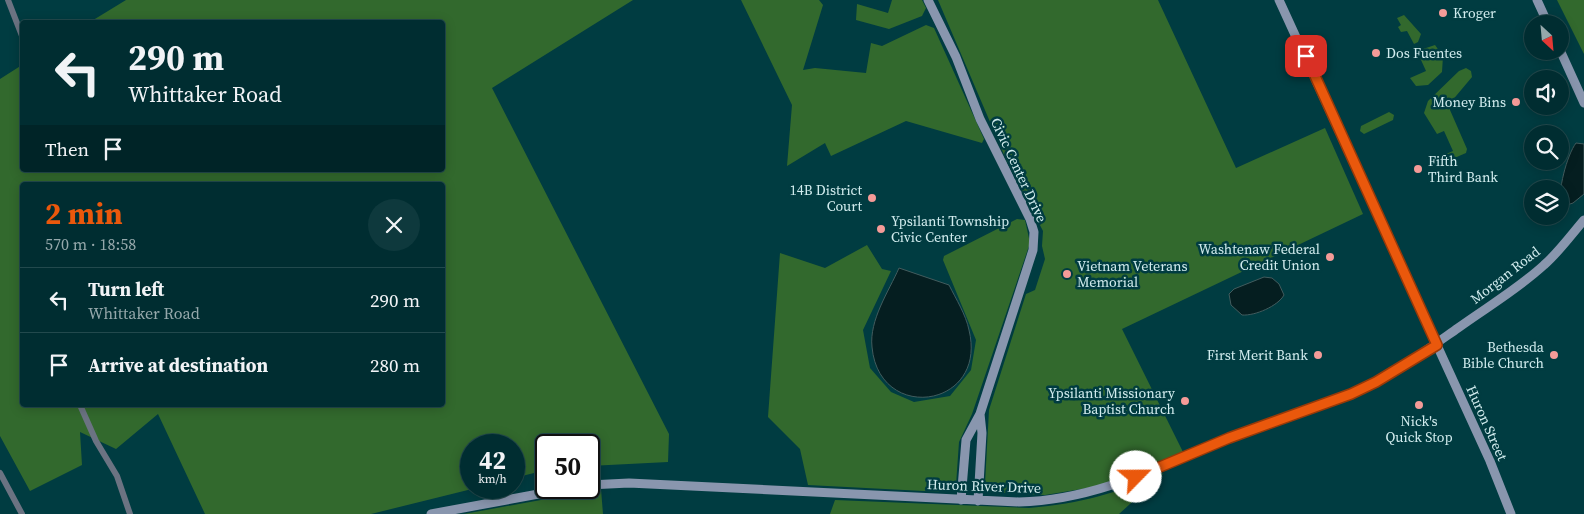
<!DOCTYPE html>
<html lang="en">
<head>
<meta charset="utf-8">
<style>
	:root { --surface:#002d31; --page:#0e393d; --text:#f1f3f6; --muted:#95a8ab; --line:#22494d; --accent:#ea580c }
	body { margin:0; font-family:"Source Serif 4",serif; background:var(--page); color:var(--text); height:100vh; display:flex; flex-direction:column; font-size:19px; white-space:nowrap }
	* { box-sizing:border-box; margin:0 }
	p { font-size:16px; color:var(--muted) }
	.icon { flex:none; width:28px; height:28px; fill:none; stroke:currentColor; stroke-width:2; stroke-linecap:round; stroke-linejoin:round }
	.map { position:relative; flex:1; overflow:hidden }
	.panel { position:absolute; left:20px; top:182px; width:425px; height:225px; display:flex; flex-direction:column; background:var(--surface); border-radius:5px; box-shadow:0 2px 12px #0003,0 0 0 1px var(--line) }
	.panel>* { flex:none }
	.banner { position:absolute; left:20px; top:20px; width:425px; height:152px; border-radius:5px; box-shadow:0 2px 12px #0003,0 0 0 1px var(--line); background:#002d31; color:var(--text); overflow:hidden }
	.needle { width:32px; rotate:154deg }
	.fabs { position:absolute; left:1524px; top:15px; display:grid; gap:10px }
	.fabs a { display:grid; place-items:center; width:45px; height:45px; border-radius:50%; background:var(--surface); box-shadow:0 2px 12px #0003,0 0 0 1px var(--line); font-size:25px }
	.speed { position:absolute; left:460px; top:434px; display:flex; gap:10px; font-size:25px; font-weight:700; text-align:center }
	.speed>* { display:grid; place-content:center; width:65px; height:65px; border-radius:50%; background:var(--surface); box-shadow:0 2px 12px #0003,0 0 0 1px var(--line); line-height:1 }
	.speed small { font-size:12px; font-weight:400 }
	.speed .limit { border:2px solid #111; border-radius:8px; background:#fff; color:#111 }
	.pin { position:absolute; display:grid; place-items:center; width:42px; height:42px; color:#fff; margin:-21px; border-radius:10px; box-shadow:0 2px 8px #0006 }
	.me { position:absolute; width:55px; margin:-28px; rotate:67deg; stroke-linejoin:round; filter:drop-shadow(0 0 4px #0008) }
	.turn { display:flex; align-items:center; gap:18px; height:105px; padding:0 25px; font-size:22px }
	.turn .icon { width:65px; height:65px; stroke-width:2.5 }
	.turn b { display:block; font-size:35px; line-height:42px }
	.then { display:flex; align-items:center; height:48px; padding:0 25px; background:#0003; gap:10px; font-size:19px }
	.round { display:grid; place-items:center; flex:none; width:52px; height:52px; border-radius:26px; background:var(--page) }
	.headline { display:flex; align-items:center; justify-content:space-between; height:85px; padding:0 25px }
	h1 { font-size:30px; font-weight:700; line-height:38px; color:var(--accent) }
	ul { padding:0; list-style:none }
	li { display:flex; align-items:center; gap:15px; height:65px; padding:0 25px; border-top:1px solid var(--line) }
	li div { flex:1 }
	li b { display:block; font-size:19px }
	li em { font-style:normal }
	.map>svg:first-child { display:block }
	.green { fill:#32692d; fill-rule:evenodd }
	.water { fill:#051e20; stroke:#425c5e }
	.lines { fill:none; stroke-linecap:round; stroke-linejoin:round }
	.street { stroke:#6b7382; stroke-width:6 }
	.secondary { stroke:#8996ae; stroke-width:9 }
	.route-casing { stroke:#983908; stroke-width:12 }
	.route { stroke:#ea580c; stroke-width:9 }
	.poi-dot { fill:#f59b98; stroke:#003c41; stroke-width:2 }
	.labels { text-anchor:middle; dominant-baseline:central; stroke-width:5; stroke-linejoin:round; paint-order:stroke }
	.poi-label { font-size:14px; fill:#d1ecee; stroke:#003c41; text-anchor:end }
	.street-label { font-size:14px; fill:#d1ecee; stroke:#003c41 }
</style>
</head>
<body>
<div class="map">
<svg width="1584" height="514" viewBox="0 0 1584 514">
	<rect width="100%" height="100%" fill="#003c41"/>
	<!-- green -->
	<path class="green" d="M126,0H633L492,88L669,434L668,462L589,466V445H546V470L514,478V445H471V488H476L371,514H205L158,414L116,449L80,432L82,465L30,491L0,436V79L22,65V170H442V22H90ZM22,185H442V405H22Z
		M741,0H819L823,5L803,70L815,68L866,73L871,43L882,46L926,25L934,28L984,139L982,143L906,121L831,156L825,143L787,166L792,105Z
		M892,0H922L926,8L922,16L889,29L856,20L857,4L888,13Z
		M938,0H1158L1236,168L1325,128L1363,214L1122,329L1184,454L1106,485L1045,495L989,492L985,484L989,410L1026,294L1035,290L1045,259L1042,246L1043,231L1005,157Z
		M1557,0H1584V54Z
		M1404,15L1421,34L1418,42L1414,44L1407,31L1401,32L1398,27L1401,25L1397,18Z
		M1435,45L1443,56L1442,72L1428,85L1416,86L1410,78L1426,71L1417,51Z
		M1466,68L1471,71L1472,77L1451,102L1450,110L1467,149L1466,153L1452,159L1446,154L1453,151L1444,131L1437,134L1424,113L1428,101L1459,71Z
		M1389,112L1394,115L1393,120L1364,134L1360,131L1361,126Z
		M1017,219L1025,220L1030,243L972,414L959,442L956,485L943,492L808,485L800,449L768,417L780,253L825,268L867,245L882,269L891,271L863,330L870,368L891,392L914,402L950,396L971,370L976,340L943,260L944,256Z
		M1164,473L1119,514H830L835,500L1029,508C1083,503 1114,494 1164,473Z
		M601,489L603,514H464Z"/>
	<!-- water -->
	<path class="water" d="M1576,143L1584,144V194L1573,203L1561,207C1557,192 1567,155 1576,143Z
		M899,268L949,285C956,299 966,315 969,330C988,408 879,424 872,347C869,320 889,291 899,268Z
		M1264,277L1272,278L1279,284L1284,295C1278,306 1255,316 1242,315L1231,305L1229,294L1234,289Z"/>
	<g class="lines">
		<!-- street -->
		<path class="street" d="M8,0L22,36
			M80,405L96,441L117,476L130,514
			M0,473L22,514"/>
		<!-- secondary -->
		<path class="secondary" d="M928,0L956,57L980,119L1030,219L1034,232L1033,250L980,414L966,440L961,500
			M1279,0L1490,461L1511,514
			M1537,0L1548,24
			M1560,50L1584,103
			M589,485L629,483L1019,502C1095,500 1159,467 1228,438C1276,418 1330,407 1376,382C1405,366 1431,347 1458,328C1487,307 1518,289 1544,265C1559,252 1571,235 1584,220
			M978,501L982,433L980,414
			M431,514L571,488"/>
	</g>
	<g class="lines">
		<!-- route casing -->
		<g class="route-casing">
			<path id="route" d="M1136,477L1229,438L1351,394L1376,382L1437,345L1306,56"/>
		</g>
		<!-- route -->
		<use href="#route" class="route"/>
	</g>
	<!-- markers -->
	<g class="poi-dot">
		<circle cx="1443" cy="13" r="5"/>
		<circle cx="1376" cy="53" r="5"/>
		<circle cx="1516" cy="102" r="5"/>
		<circle cx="1418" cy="169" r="5"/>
		<circle cx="872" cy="198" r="5"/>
		<circle cx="881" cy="229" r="5"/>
		<circle cx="1330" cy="257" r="5"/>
		<circle cx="1067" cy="274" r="5"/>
		<circle cx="1318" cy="355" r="5"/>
		<circle cx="1554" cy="355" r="5"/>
		<circle cx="1185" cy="401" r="5"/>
		<circle cx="1419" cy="405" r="5"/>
	</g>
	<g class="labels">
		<!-- poi labels -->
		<g class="poi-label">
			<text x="1453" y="13" text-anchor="start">Kroger</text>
			<text x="1386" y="53" text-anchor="start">Dos Fuentes</text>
			<text x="1506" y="102">Money Bins</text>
			<text x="1428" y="161" text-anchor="start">Fifth<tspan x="1428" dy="16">Third Bank</tspan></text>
			<text x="862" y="190">14B District<tspan x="862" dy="16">Court</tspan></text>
			<text x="891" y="221" text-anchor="start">Ypsilanti Township<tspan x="891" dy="16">Civic Center</tspan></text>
			<text x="1320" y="249">Washtenaw Federal<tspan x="1320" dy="16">Credit Union</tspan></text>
			<text x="1077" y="266" text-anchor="start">Vietnam Veterans<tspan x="1077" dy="16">Memorial</tspan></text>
			<text x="1544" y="347">Bethesda<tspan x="1544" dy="16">Bible Church</tspan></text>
			<text x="1308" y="355">First Merit Bank</text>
			<text x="1175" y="393">Ypsilanti Missionary<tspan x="1175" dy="16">Baptist Church</tspan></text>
			<text x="1419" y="421" text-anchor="middle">Nick's<tspan x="1419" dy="16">Quick Stop</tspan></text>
		</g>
		<!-- street labels -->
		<g class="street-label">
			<text transform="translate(1019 170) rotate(65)">Civic Center Drive</text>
			<text transform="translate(1505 275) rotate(-38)">Morgan Road</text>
			<text transform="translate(1487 423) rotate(66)">Huron Street</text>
			<text transform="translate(984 486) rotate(2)">Huron River Drive</text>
		</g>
	</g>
</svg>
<div class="fabs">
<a><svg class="needle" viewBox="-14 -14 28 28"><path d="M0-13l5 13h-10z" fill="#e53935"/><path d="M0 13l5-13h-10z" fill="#95a8ab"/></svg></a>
<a><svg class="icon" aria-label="sound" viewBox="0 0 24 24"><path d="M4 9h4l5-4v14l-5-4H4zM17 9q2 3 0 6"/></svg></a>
<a><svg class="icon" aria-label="search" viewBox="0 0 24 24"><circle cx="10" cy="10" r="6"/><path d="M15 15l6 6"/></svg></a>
<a><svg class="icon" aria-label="layers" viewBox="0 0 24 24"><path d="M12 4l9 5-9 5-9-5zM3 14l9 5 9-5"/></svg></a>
</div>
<div class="speed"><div>42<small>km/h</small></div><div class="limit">50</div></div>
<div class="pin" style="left:1306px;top:56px;background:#d93025"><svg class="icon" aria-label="arrive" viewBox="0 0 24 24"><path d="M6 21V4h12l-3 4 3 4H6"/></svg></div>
<svg class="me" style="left:1136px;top:477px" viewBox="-20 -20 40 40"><circle r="19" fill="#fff"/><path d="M0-13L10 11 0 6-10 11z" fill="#ea580c"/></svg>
<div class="banner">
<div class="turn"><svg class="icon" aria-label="left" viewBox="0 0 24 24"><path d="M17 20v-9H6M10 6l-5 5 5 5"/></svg><div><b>290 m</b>Whittaker Road</div></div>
<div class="then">Then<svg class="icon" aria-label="arrive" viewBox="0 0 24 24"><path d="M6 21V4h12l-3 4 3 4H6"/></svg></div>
</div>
<section class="panel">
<div class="headline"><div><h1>2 min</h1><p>570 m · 18:58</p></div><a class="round"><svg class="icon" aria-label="close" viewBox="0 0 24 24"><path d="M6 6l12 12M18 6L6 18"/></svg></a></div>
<ul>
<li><svg class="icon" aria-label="left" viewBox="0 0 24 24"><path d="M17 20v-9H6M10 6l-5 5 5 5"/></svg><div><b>Turn left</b><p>Whittaker Road</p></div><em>290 m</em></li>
<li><svg class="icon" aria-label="arrive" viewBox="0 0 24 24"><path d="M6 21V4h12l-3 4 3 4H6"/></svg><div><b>Arrive at destination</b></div><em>280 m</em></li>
</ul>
</section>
</div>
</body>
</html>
